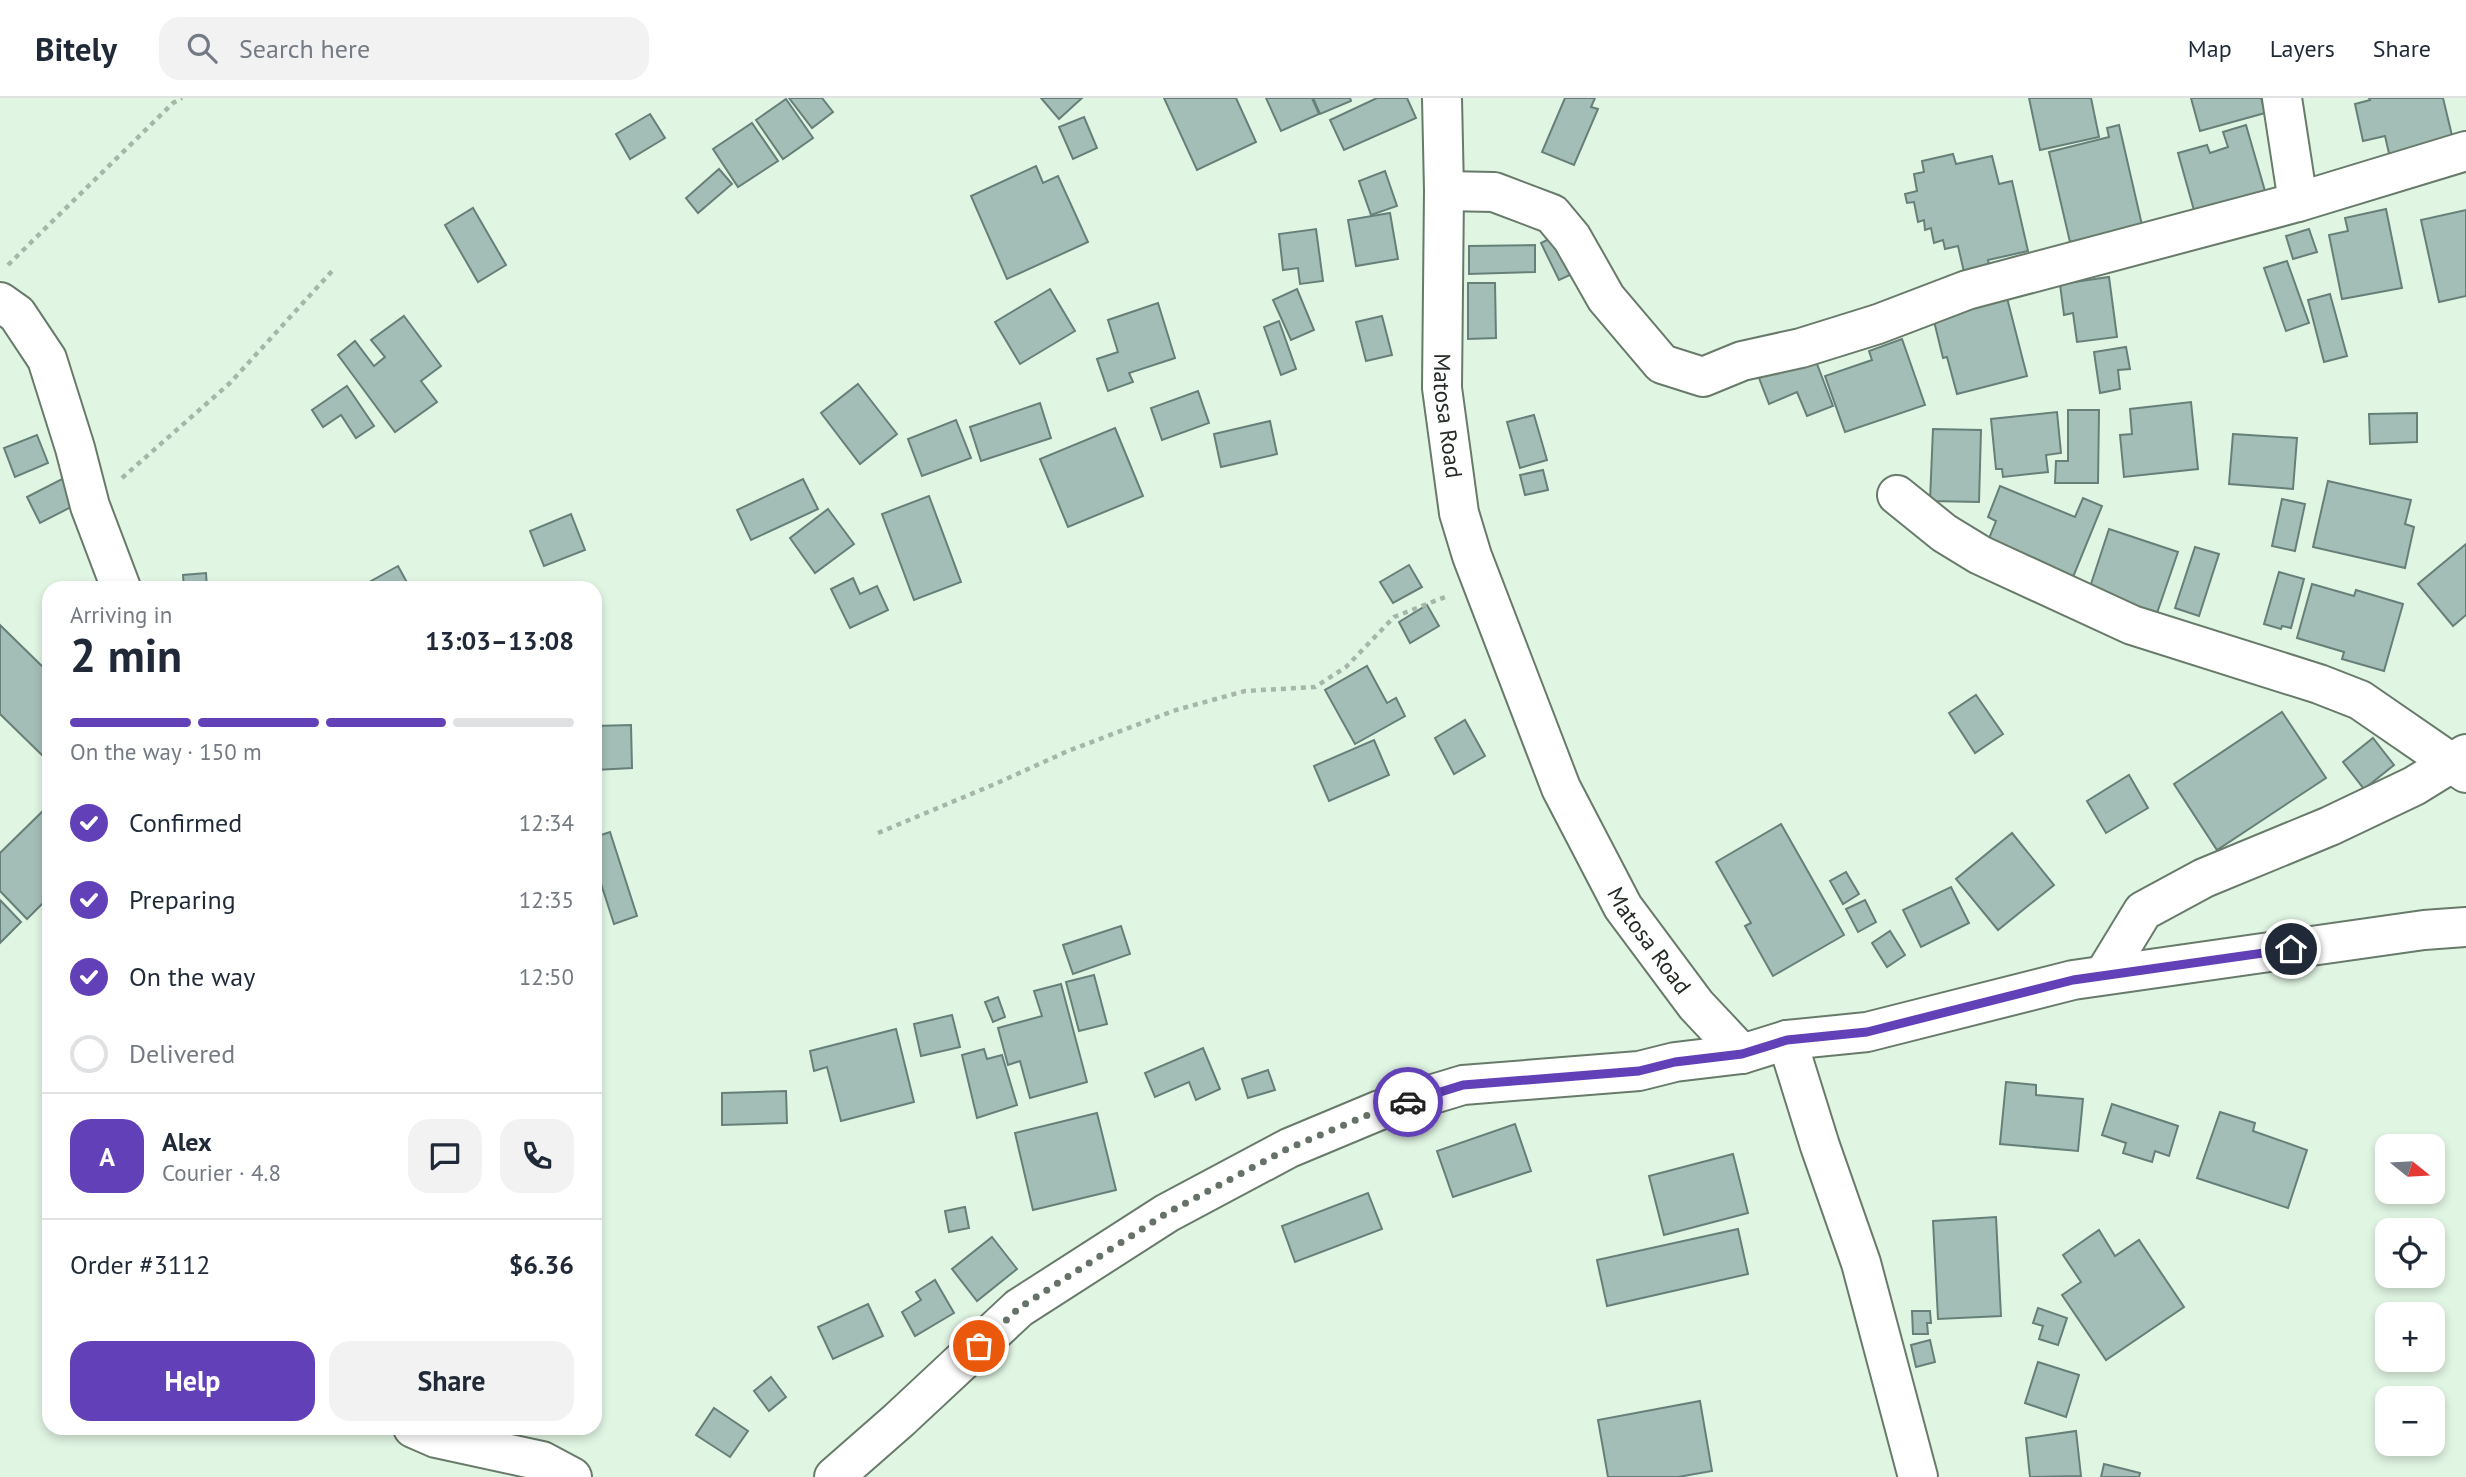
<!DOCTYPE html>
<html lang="en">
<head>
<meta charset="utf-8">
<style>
  :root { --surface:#fff; --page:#f2f2f3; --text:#1f2937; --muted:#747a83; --line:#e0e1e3; --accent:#6240b8 }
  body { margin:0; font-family:"PT Sans",sans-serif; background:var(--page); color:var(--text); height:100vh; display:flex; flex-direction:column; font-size:26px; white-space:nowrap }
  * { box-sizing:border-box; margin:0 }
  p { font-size:23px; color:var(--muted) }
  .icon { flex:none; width:38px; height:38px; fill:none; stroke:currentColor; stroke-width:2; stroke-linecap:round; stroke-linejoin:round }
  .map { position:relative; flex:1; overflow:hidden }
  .details { position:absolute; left:42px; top:483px; width:560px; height:854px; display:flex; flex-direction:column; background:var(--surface); border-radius:21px; box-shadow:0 4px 10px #0003 }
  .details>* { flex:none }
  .needle { width:46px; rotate:108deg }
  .controls { position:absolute; left:2375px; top:1036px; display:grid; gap:14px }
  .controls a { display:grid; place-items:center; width:70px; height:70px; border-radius:14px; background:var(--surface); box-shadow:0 4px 10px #0003; font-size:35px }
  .pin { position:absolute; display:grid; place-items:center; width:60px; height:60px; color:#fff; margin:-30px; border:4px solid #fff; border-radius:50%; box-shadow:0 2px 7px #0007 }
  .courier { position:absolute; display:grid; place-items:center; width:70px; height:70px; margin:-35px; border:5px solid #6240b8; border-radius:50%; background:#fff; color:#222; box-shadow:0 2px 9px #0007 }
  .head em { font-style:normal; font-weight:700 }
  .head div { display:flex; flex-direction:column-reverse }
  .head { display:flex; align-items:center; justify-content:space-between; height:119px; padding:0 28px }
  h1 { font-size:46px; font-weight:700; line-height:52px }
  .bar { display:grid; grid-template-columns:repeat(4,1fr); gap:10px 7px; align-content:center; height:84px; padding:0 28px }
  .bar i { height:9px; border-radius:5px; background:var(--line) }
  .bar .active { background:var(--accent) }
  .bar p { grid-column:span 4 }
  .line { display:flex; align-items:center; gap:18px; padding:0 28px; border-top:2px solid var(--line) }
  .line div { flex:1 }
  .round { display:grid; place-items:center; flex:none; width:74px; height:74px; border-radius:21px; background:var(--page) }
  ol { padding:0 28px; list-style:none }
  li { display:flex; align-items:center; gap:21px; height:77px }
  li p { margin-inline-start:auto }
  li .icon { padding:7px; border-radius:50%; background:var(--accent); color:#fff; stroke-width:4 }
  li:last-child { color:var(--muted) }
  li i { width:38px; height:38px; border:4px solid var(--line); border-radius:50% }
  .button { display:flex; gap:14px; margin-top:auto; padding:14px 28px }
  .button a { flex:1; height:80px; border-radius:21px; background:var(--accent); color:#fff; font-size:28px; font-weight:700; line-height:80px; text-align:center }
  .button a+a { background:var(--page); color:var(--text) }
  header { display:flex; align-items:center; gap:42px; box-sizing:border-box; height:98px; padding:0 35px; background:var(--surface); border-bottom:2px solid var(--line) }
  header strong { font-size:33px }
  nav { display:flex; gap:38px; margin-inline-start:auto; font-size:24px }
  .search { width:490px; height:63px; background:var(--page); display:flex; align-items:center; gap:18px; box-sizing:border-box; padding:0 24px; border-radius:21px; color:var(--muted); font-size:26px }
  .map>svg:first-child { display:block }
  .building { fill:#a3beb7; stroke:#668079; stroke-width:2 }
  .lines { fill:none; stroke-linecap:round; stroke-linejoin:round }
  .minor-casing { stroke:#687a6a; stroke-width:42 }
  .path { stroke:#a6b6a8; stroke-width:4.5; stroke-dasharray:5 5; stroke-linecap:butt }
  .minor { stroke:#fff; stroke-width:38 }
  .done { stroke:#667268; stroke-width:7; stroke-dasharray:0 12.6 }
  .route { stroke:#6240b8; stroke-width:9 }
  .labels { text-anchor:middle; stroke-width:6; stroke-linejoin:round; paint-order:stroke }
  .street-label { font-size:23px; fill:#242b25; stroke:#e1f5e3 }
</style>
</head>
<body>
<header>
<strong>Bitely</strong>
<div class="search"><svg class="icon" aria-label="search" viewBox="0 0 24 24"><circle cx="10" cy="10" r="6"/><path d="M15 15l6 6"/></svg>Search here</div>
<nav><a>Map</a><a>Layers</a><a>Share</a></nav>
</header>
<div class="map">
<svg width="2466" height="1379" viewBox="0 0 2466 1379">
  <rect width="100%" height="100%" fill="#e1f5e3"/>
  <g class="building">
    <path d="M 789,0 L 822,0 L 833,14 L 812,30 Z"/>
    <path d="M 1041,0 L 1082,0 L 1059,21 Z"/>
    <path d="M 1164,0 L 1236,0 L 1256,44 L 1197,72 Z"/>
    <path d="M 1266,0 L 1312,0 L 1319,16 L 1281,33 Z"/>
    <path d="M 1313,0 L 1350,0 L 1351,3 L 1320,16 Z"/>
    <path d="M 1377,0 L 1407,0 L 1416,20 L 1344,52 L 1330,22 Z"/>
    <path d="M 1565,0 L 1595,0 L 1591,9 L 1598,11 L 1574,67 L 1542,54 Z"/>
    <path d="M 2029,0 L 2091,0 L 2099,39 L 2040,52 Z"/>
    <path d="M 2191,0 L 2261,0 L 2265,15 L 2200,33 Z"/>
    <path d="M 2369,0 L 2443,0 L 2455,50 L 2391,64 L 2385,38 L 2363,43 L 2355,6 L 2370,2 Z"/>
    <path d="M 786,1 L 813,40 L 783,61 L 756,22 Z"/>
    <path d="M 650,16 L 665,40 L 630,61 L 616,36 Z"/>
    <path d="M 1084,19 L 1097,50 L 1073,61 L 1059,29 Z"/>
    <path d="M 752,25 L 778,63 L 738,89 L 713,51 Z"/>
    <path d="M 2119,27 L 2142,127 L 2070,144 L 2049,54 L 2109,39 L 2107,30 Z"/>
    <path d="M 2246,27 L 2269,107 L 2195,116 L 2178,55 L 2207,47 L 2210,55 L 2228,49 L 2223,34 Z"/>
    <path d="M 1953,56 L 1956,66 L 1992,58 L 1999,86 L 2012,83 L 2028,153 L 1988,162 L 1989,167 L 1964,174 L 1958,148 L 1945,151 L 1943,142 L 1934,145 L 1931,130 L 1925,132 L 1924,122 L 1918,124 L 1914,104 L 1907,105 L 1905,96 L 1917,93 L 1914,76 L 1924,74 L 1922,63 Z"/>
    <path d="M 1036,68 L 1043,85 L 1058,78 L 1088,144 L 1007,181 L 971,98 Z"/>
    <path d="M 719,71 L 732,86 L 698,115 L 686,100 Z"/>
    <path d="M 1385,73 L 1397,108 L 1371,117 L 1359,83 Z"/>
    <path d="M 473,110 L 506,167 L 478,184 L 445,127 Z"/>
    <path d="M 2386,111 L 2402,190 L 2342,201 L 2329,137 L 2348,133 L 2345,120 Z"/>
    <path d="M 2466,112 L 2466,198 L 2439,204 L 2421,122 Z"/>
    <path d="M 1390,115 L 1398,161 L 1356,168 L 1348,122 Z"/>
    <path d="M 1316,131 L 1323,183 L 1300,186 L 1298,170 L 1283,172 L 1279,136 Z"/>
    <path d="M 2309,131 L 2317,154 L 2293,161 L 2286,138 Z"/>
    <path d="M 1563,134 L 1581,172 L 1559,182 L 1541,145 Z"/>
    <path d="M 1535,147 L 1535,174 L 1469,176 L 1469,148 Z"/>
    <path d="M 2287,163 L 2309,225 L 2286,233 L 2264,170 Z"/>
    <path d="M 2109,179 L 2117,239 L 2077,244 L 2073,215 L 2064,217 L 2060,186 Z"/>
    <path d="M 1468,185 L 1495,185 L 1496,240 L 1468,241 Z"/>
    <path d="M 1050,191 L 1075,233 L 1020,266 L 995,224 Z"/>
    <path d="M 1297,191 L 1314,232 L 1291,242 L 1273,202 Z"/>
    <path d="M 2006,196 L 2027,278 L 1957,296 L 1947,259 L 1943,260 L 1932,215 Z"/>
    <path d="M 2330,196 L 2347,258 L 2324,264 L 2308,202 Z"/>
    <path d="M 1158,205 L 1175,260 L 1129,275 L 1133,284 L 1108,293 L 1097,261 L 1118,254 L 1108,222 Z"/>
    <path d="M 404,218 L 441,268 L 421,283 L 437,304 L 395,334 L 338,257 L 355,243 L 374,268 L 385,259 L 371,242 Z"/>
    <path d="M 1382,218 L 1392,257 L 1366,263 L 1356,224 Z"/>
    <path d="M 1279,223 L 1296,271 L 1281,277 L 1264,229 Z"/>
    <path d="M 1902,241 L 1925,307 L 1845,334 L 1825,278 L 1872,262 L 1869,253 Z"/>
    <path d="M 2126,249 L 2130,271 L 2118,272 L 2120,291 L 2100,295 L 2094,254 Z"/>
    <path d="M 1814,258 L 1833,308 L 1807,318 L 1797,294 L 1769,306 L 1759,280 Z"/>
    <path d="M 858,286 L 897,336 L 860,366 L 821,315 Z"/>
    <path d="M 347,288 L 374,328 L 356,340 L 341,317 L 323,329 L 312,312 Z"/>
    <path d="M 1198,293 L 1209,325 L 1162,342 L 1151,310 Z"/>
    <path d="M 2191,304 L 2198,371 L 2124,379 L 2120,337 L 2132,336 L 2130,311 Z"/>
    <path d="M 1040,305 L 1051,340 L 981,363 L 970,329 Z"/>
    <path d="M 2068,312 L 2099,312 L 2098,385 L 2055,385 L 2056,363 L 2068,363 Z"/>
    <path d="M 2057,314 L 2061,355 L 2046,357 L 2048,374 L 2003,379 L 2002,371 L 1996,371 L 1991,321 Z"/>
    <path d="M 2417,315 L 2417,344 L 2370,346 L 2369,316 Z"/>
    <path d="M 1534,317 L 1547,362 L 1520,370 L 1507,324 Z"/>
    <path d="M 956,322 L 971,360 L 922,378 L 908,341 Z"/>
    <path d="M 1270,323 L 1277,356 L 1221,369 L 1214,336 Z"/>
    <path d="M 1115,330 L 1143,398 L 1068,429 L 1040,361 Z"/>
    <path d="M 1933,331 L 1981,332 L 1979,404 L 1930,403 Z"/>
    <path d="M 2233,336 L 2297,340 L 2293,391 L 2229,386 Z"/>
    <path d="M 37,337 L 48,365 L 15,379 L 4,350 Z"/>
    <path d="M 1543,372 L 1548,392 L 1525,397 L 1520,377 Z"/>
    <path d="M 62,381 L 75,407 L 40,425 L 27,399 Z"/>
    <path d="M 803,381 L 818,411 L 751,442 L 737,412 Z"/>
    <path d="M 2328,383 L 2411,402 L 2405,426 L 2414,429 L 2405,470 L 2313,449 Z"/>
    <path d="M 2000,388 L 2075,419 L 2083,400 L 2102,408 L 2071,484 L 1986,448 L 1996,423 L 1988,419 Z"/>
    <path d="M 929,398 L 961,484 L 914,502 L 882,416 Z"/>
    <path d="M 2282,401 L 2305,406 L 2295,453 L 2272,448 Z"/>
    <path d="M 828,411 L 854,446 L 815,475 L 790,440 Z"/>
    <path d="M 571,416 L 585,452 L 544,468 L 530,433 Z"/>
    <path d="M 2109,431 L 2178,454 L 2157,515 L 2089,492 Z"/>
    <path d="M 2466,446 L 2466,517 L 2453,528 L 2418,486 Z"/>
    <path d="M 2195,449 L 2219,456 L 2199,518 L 2175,510 Z"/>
    <path d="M 1409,467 L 1422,489 L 1393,505 L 1380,484 Z"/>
    <path d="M 398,468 L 410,490 L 365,490 L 364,487 Z"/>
    <path d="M 2279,474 L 2304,481 L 2291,530 L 2282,528 L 2281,531 L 2264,526 Z"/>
    <path d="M 206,475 L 207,490 L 184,490 L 183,477 Z"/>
    <path d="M 853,480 L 860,496 L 877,488 L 888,512 L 850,530 L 831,491 Z"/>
    <path d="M 2312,486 L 2354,498 L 2356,492 L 2403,506 L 2384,573 L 2342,561 L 2344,554 L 2297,540 Z"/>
    <path d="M 1427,507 L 1439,528 L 1410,545 L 1399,524 Z"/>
    <path d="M 0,527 L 49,575 L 49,664 L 0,616 Z"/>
    <path d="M 1367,568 L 1387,605 L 1396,600 L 1405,618 L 1355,646 L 1325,592 Z"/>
    <path d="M 1976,597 L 2003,636 L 1975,655 L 1949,615 Z"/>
    <path d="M 2282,614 L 2326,680 L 2217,752 L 2174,686 Z"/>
    <path d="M 1465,622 L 1485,658 L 1454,676 L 1435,640 Z"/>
    <path d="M 631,627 L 632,670 L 595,672 L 595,628 Z"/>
    <path d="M 2373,640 L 2394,667 L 2364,691 L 2343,664 Z"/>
    <path d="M 1374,642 L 1389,677 L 1329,703 L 1314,668 Z"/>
    <path d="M 2129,677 L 2148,710 L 2106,735 L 2087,703 Z"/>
    <path d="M 49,707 L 49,799 L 27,821 L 0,793 L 0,755 Z"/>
    <path d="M 1781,726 L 1844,837 L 1773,878 L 1745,828 L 1751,825 L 1716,764 Z"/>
    <path d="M 610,734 L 637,818 L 614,826 L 595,767 L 595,739 Z"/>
    <path d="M 2012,735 L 2054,787 L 1998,832 L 1956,781 Z"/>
    <path d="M 1846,774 L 1859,796 L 1843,806 L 1830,783 Z"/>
    <path d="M 1951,789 L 1969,825 L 1921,849 L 1903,812 Z"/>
    <path d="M 0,802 L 21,824 L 0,845 Z"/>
    <path d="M 1865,802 L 1876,824 L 1858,834 L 1846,811 Z"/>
    <path d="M 1121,828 L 1130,856 L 1073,876 L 1063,847 Z"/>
    <path d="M 1890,833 L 1905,857 L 1887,869 L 1872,845 Z"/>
    <path d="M 1094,877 L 1107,926 L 1079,933 L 1066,884 Z"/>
    <path d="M 1061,886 L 1087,984 L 1030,1000 L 1020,963 L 1008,967 L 998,930 L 1042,918 L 1034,893 Z"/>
    <path d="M 998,899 L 1005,919 L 993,924 L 985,904 Z"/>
    <path d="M 952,917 L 960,949 L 921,958 L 914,926 Z"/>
    <path d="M 896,931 L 914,1004 L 841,1023 L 827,969 L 814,973 L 810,953 Z"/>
    <path d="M 1203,950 L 1220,991 L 1196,1002 L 1189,984 L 1155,999 L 1145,975 Z"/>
    <path d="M 984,951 L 987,961 L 1002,957 L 1017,1007 L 977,1020 L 962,957 Z"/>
    <path d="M 1268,972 L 1275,992 L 1248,1000 L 1242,981 Z"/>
    <path d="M 2006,984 L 2036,987 L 2036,997 L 2083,1001 L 2078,1053 L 2000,1046 Z"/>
    <path d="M 786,993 L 787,1025 L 722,1027 L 722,995 Z"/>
    <path d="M 2112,1006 L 2178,1028 L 2169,1058 L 2155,1053 L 2152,1064 L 2123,1055 L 2126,1045 L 2102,1037 Z"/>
    <path d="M 2220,1014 L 2255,1025 L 2253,1033 L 2307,1052 L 2288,1110 L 2197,1080 Z"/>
    <path d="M 1097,1015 L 1116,1092 L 1033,1112 L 1015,1035 Z"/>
    <path d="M 1515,1026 L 1531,1073 L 1453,1099 L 1437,1053 Z"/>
    <path d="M 1733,1056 L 1748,1115 L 1664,1137 L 1649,1078 Z"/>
    <path d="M 1368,1095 L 1382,1131 L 1295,1164 L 1282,1128 Z"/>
    <path d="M 965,1109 L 969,1130 L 949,1134 L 945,1113 Z"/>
    <path d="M 1996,1119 L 2001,1218 L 1938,1221 L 1933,1123 Z"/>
    <path d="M 1738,1131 L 1748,1176 L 1607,1208 L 1597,1162 Z"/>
    <path d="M 2099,1132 L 2115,1158 L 2139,1142 L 2184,1209 L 2106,1262 L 2062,1197 L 2081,1184 L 2063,1157 Z"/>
    <path d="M 992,1139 L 1017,1171 L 977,1203 L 952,1171 Z"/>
    <path d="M 935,1182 L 954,1215 L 915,1238 L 902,1214 L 921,1202 L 916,1194 Z"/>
    <path d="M 868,1206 L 883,1238 L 833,1261 L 818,1229 Z"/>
    <path d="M 2038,1210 L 2067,1220 L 2058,1247 L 2039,1241 L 2043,1228 L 2033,1225 Z"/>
    <path d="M 1912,1213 L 1930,1213 L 1931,1225 L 1927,1225 L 1928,1236 L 1913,1236 Z"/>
    <path d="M 1930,1242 L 1935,1264 L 1916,1269 L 1911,1247 Z"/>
    <path d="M 2038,1264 L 2079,1277 L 2066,1319 L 2025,1305 Z"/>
    <path d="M 771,1279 L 786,1299 L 769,1313 L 754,1293 Z"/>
    <path d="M 1700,1303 L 1712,1373 L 1678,1379 L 1608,1379 L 1598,1322 Z"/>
    <path d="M 714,1310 L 748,1333 L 730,1359 L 696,1337 Z"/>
    <path d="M 2076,1333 L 2081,1378 L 2030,1379 L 2026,1340 Z"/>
    <path d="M 2104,1366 L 2140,1375 L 2139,1379 L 2101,1379 Z"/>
  </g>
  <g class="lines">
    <g class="minor-casing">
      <g id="minor">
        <path id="s1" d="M 1442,0 L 1444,93 L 1442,290 L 1459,415 L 1472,458 L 1561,690 L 1623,809 L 1696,907 L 1742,956 L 1787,942 L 1867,934 L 2073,882 L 2424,832 L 2466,829"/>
        <path d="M 2282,0 L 2298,104"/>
        <path d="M 1444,93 L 1494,94 L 1552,116 L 1572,140 L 1606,200 L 1662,266 L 1703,279 L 1742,263 L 1801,250 L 1878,226 L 1967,192 L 2298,104 L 2466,53"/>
        <path d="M 0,204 L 17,216 L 47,261 L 75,350 L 90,408 L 121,490"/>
        <path d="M 1897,397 L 1944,435 L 1980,457 L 2132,527 L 2319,586 L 2360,602 L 2466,675"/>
        <path d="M 2104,877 L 2143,813 L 2204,780 L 2330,728 L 2414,688 L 2466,656"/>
        <path d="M 1787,942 L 1820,1048 L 1861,1165 L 1918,1379"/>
        <path d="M 413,1330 L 436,1340 L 542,1363 L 572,1379"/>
        <path d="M 834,1379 L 899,1322 L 1019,1210 L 1167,1115 L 1289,1050 L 1380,1012 L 1463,987 L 1639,973 L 1675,964 L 1742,956"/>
      </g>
    </g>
    <g class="path">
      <path d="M 8,167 L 173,5 L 182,0"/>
      <path d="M 122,380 L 230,285 L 333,172"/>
      <path d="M 878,735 L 995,686 L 1068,653 L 1176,612 L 1245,593 L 1315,589 L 1346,569 L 1394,519 L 1445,499"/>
    </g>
    <use href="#minor" class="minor"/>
  </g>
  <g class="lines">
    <path class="done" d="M 979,1248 L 1019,1210 L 1167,1115 L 1289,1050 L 1380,1012 L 1408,1004"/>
    <path class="route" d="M 1408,1004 L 1463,987 L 1639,973 L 1675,964 L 1742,956 L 1787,942 L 1867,934 L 2073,882 L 2291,851"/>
  </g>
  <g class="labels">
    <g class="street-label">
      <text dy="8" stroke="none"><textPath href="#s1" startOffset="318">Matosa Road</textPath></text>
      <text dy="8" stroke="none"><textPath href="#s1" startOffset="886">Matosa Road</textPath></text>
    </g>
  </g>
</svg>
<div class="controls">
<a><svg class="needle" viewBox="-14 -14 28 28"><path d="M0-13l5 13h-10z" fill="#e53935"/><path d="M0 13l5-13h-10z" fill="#747a83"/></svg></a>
<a><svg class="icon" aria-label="locate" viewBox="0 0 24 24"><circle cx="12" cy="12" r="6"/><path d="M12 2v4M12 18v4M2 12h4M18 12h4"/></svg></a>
<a>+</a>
<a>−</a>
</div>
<div class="pin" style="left:979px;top:1248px;background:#ea580c"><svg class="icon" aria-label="bag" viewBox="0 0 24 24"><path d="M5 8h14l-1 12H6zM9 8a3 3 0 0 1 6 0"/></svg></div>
<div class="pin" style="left:2291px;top:851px;background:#1f2937"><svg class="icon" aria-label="home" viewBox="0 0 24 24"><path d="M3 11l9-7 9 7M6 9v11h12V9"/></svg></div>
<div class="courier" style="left:1408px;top:1004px"><svg class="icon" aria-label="car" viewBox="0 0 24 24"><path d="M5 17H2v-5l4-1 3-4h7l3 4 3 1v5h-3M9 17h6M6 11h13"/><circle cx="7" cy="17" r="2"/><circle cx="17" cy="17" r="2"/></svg></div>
<section class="details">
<div class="head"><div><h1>2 min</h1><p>Arriving in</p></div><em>13:03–13:08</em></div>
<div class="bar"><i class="active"></i><i class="active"></i><i class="active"></i><i></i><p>On the way · 150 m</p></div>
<ol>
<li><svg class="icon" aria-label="check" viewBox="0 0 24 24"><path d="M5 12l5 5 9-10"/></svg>Confirmed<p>12:34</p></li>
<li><svg class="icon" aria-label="check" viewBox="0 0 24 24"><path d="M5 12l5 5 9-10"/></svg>Preparing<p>12:35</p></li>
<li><svg class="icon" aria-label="check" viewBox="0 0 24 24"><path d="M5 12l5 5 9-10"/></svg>On the way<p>12:50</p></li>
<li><i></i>Delivered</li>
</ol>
<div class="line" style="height:126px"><b class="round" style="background:var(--accent);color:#fff">A</b><div><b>Alex</b><p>Courier · 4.8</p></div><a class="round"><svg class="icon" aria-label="chat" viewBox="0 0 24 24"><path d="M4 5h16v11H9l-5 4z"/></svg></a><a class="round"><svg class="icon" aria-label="phone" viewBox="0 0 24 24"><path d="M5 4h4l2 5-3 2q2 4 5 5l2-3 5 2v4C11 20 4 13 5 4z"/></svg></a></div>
<div class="line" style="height:91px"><div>Order #3112</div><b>$6.36</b></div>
<div class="button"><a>Help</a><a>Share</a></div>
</section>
</div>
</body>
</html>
